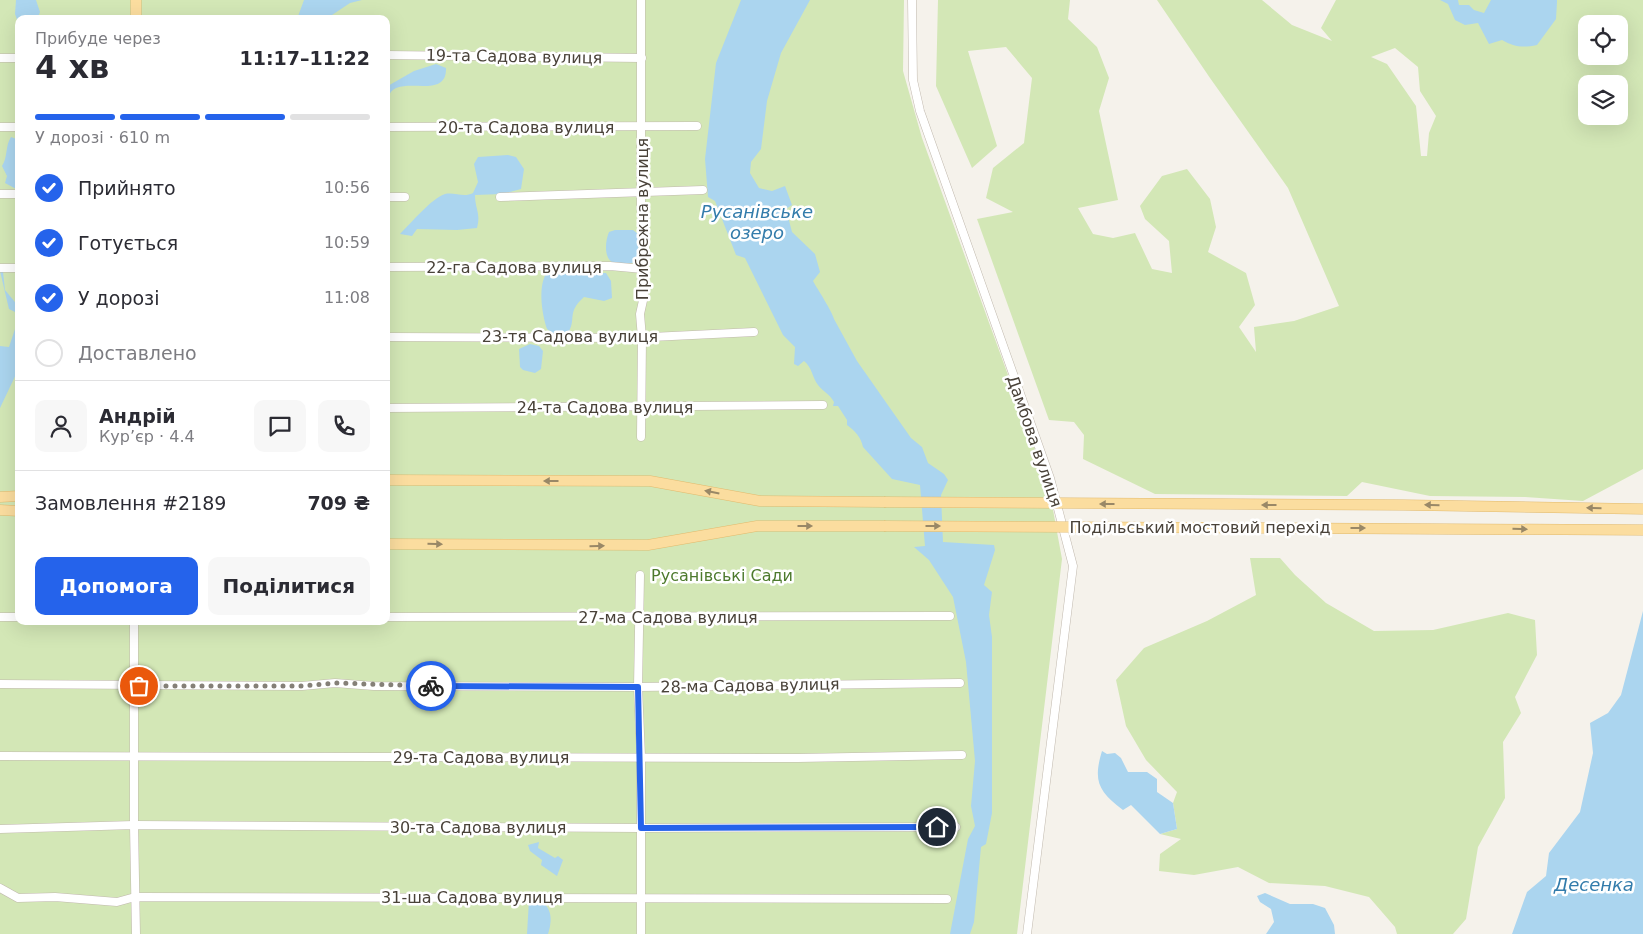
<!DOCTYPE html>
<html lang="uk">
<head>
<meta charset="utf-8">
<style>
  :root { --surface:#fff; --page:#f7f7f7; --text:#2b2b33; --muted:#7c7c81; --line:#e1e1e2; --accent:#2563eb }
  body { margin:0; font-family:"DejaVu Sans",sans-serif; background:var(--page); color:var(--text); height:100vh; display:flex; flex-direction:column; font-size:19px; white-space:nowrap }
  * { box-sizing:border-box; margin:0 }
  p { font-size:16px; color:var(--muted) }
  .icon { flex:none; width:28px; height:28px; fill:none; stroke:currentColor; stroke-width:2; stroke-linecap:round; stroke-linejoin:round }
  .map { position:relative; flex:1; overflow:hidden }
  .details { position:absolute; left:15px; top:15px; width:375px; height:610px; display:flex; flex-direction:column; background:var(--surface); border-radius:10px; box-shadow:0 5px 20px #0002 }
  .details>* { flex:none }
  .buttons { position:absolute; left:1578px; top:15px; display:grid; gap:10px }
  .buttons a { display:grid; place-items:center; width:50px; height:50px; border-radius:10px; background:var(--surface); box-shadow:0 5px 20px #0002; font-size:25px }
  .pin { position:absolute; display:grid; place-items:center; width:42px; height:42px; color:#fff; margin:-21px; border:2px solid #fff; border-radius:50%; box-shadow:0 1px 5px #0007 }
  .courier { position:absolute; display:grid; place-items:center; width:50px; height:50px; margin:-25px; border:4px solid #2563eb; border-radius:50%; background:#fff; color:#222; box-shadow:0 1px 6px #0007 }
  .headline em { font-style:normal; font-weight:800 }
  .headline div { display:flex; flex-direction:column-reverse }
  .headline { display:flex; align-items:center; justify-content:space-between; height:85px; padding:0 20px }
  h1 { font-size:32px; font-weight:800; line-height:38px }
  .bar { display:grid; grid-template-columns:repeat(4,1fr); gap:8px 5px; align-content:center; height:60px; padding:0 20px }
  .bar i { height:6px; border-radius:4px; background:var(--line) }
  .bar .on { background:var(--accent) }
  .bar p { grid-column:span 4 }
  .line { display:flex; align-items:center; gap:12px; padding:0 20px; border-top:1px solid var(--line) }
  .line div { flex:1 }
  .round { display:grid; place-items:center; flex:none; width:52px; height:52px; border-radius:10px; background:var(--page) }
  ol { padding:0 20px; list-style:none }
  li { display:flex; align-items:center; gap:15px; height:55px }
  li p { margin-inline-start:auto }
  li .icon { padding:5px; border-radius:50%; background:var(--accent); color:#fff; stroke-width:4 }
  li:last-child { color:var(--muted) }
  li i { width:28px; height:28px; border:2px solid var(--line); border-radius:50% }
  .primary-button { display:flex; gap:10px; margin-top:auto; padding:10px 20px }
  .primary-button a { flex:1; height:58px; border-radius:10px; background:var(--accent); color:#fff; font-size:20px; font-weight:800; line-height:58px; text-align:center }
  .primary-button a+a { background:var(--page); color:var(--text) }
  .map>svg:first-child { display:block }
  .green { fill:#d3e7b6; fill-rule:evenodd }
  .water { fill:#abd5ef }
  .lines { fill:none; stroke-linecap:round; stroke-linejoin:round }
  .minor-casing { stroke:#c1b9ae; stroke-width:9 }
  .major-casing { stroke:#e1ba6e; stroke-width:11 }
  .minor { stroke:#fff; stroke-width:8 }
  .major { stroke:#fbdd9f; stroke-width:10 }
  .major-bridge-casing { stroke:#e1ba6e; stroke-width:11; stroke-linecap:butt }
  .major-bridge { stroke:#fbdd9f; stroke-width:10 }
  .oneway { fill:#998867 }
  .done { stroke:#858077; stroke-width:5; stroke-dasharray:0 9 }
  .route { stroke:#2563eb; stroke-width:6 }
  .labels { text-anchor:middle; stroke-width:5; stroke-linejoin:round; paint-order:stroke }
  .street-label { font-size:16px; fill:#494239; stroke:#fff }
  .park-label { font-size:16px; fill:#4d7a2d; stroke:#fff }
  .water-label { font-size:18px; font-style:italic; fill:#337cab; stroke:#fff }
</style>
</head>
<body>
<div class="map">
<svg width="1643" height="934" viewBox="0 0 1643 934">
  <rect width="100%" height="100%" fill="#f5f2eb"/>
  <g class="green">
    <path d="M 0,0 L 904,0 L 903,71 L 922,138 L 1049,488 L 1062,559 L 1017,934 L 0,934 ZM 19,19 L 386,19 L 386,621 L 19,621 Z"/>
    <path d="M 938,0 L 1070,0 L 1068,19 L 1097,47 L 1109,78 L 1099,111 L 1118,200 L 1078,208 L 1093,234 L 1113,238 L 1135,233 L 1152,269 L 1172,273 L 1169,241 L 1145,219 L 1140,206 L 1162,176 L 1187,169 L 1210,199 L 1216,227 L 1208,252 L 1246,273 L 1255,305 L 1239,327 L 1256,352 L 1254,327 L 1294,321 L 1339,306 L 1288,188 L 1210,78 L 1157,0 L 1262,0 L 1292,25 L 1332,41 L 1321,28 L 1336,0 L 1643,0 L 1643,469 L 1583,501 L 1525,497 L 1430,496 L 1362,482 L 1347,496 L 1155,494 L 1083,459 L 1084,435 L 1074,422 L 1049,420 L 977,219 L 1013,212 L 986,198 L 993,168 L 1024,143 L 1032,78 L 1006,47 L 968,51 L 997,146 L 972,168 L 936,86 ZM 1586,24 L 1619,24 L 1619,56 L 1586,56 ZM 1395,48 L 1418,67 L 1420,91 L 1436,116 L 1429,133 L 1427,156 L 1421,156 L 1416,106 L 1387,64 L 1371,57 ZM 1586,84 L 1619,84 L 1619,116 L 1586,116 Z"/>
    <path d="M 1250,558 L 1280,558 L 1295,575 L 1326,603 L 1374,631 L 1433,630 L 1508,613 L 1535,620 L 1537,655 L 1515,697 L 1521,713 L 1503,742 L 1505,798 L 1478,847 L 1466,919 L 1453,934 L 1397,934 L 1395,927 L 1369,897 L 1325,886 L 1269,883 L 1238,867 L 1194,875 L 1159,871 L 1160,854 L 1181,839 L 1160,834 L 1177,829 L 1173,803 L 1177,792 L 1146,760 L 1126,726 L 1116,680 L 1144,648 L 1207,621 L 1256,595 Z"/>
  </g>
  <g class="water">
    <path d="M 16,0 L 36,0 L 40,12 L 37,19 L 19,19 L 19,25 L 15,14 Z"/>
    <path d="M 304,0 L 362,0 L 350,3 L 326,19 L 297,19 Z"/>
    <path d="M 741,0 L 810,0 L 781,53 L 767,101 L 761,149 L 751,162 L 750,173 L 759,188 L 772,191 L 785,186 L 792,205 L 786,209 L 792,232 L 815,254 L 820,272 L 813,281 C 818,290 832,311 834,319 L 857,361 L 911,438 L 922,447 L 928,463 L 944,474 L 948,480 L 941,495 L 943,542 L 994,545 L 995,550 L 984,585 L 992,592 L 989,615 L 992,637 L 992,813 L 986,844 L 981,847 L 974,922 L 970,934 L 950,934 L 968,839 L 975,826 L 971,806 L 975,761 L 966,662 L 953,597 L 929,560 L 914,547 L 925,546 L 920,485 L 892,479 L 863,447 C 861,437 855,431 847,425 L 847,420 L 838,406 L 833,406 L 834,402 C 829,393 823,392 818,385 C 812,377 812,367 804,361 L 798,366 L 794,364 L 795,347 L 783,335 L 745,258 L 736,255 L 715,201 L 708,197 L 705,159 L 716,63 Z"/>
    <path d="M 1440,0 L 1458,0 L 1459,5 L 1469,5 L 1474,10 L 1484,13 L 1491,0 L 1557,0 L 1557,2 L 1556,19 L 1537,45 C 1523,48 1514,47 1502,40 L 1489,44 L 1478,23 L 1465,25 L 1455,20 L 1448,4 Z"/>
    <path d="M 436,64 L 446,68 C 447,103 395,71 388,98 C 387,103 389,109 389,114 L 386,117 L 386,87 L 414,71 Z"/>
    <path d="M 11,137 L 19,140 L 18,190 L 5,183 L 7,176 L 2,166 C 8,157 5,146 11,137 Z"/>
    <path d="M 508,155 L 516,157 L 524,169 L 521,189 L 502,194 L 475,195 C 475,209 481,213 477,228 L 457,230 L 417,229 L 412,236 L 400,234 C 411,223 432,198 445,194 C 455,192 464,198 473,193 L 478,182 L 474,164 L 478,157 Z"/>
    <path d="M 615,230 L 633,230 L 638,234 L 639,259 L 637,262 C 629,263 623,265 616,264 C 603,261 605,241 609,232 Z"/>
    <path d="M 0,271 L 3,272 L 5,290 L 19,307 L 19,314 L 9,309 Z"/>
    <path d="M 548,271 L 563,274 L 606,273 L 611,281 L 612,298 L 604,301 L 584,297 C 566,313 577,319 568,333 L 554,334 L 547,329 C 542,314 537,284 548,271 Z"/>
    <path d="M 19,317 L 19,368 L 0,408 L 0,346 L 9,347 Z"/>
    <path d="M 530,344 L 539,346 L 543,351 L 541,369 L 535,373 L 523,370 L 520,367 L 519,349 Z"/>
    <path d="M 1643,611 L 1643,934 L 1512,934 L 1527,892 L 1546,876 L 1549,853 L 1580,812 L 1593,753 L 1590,723 L 1608,713 L 1621,695 Z"/>
    <path d="M 1102,751 L 1107,754 L 1115,753 L 1121,758 L 1128,772 L 1147,772 L 1157,779 L 1157,792 L 1173,803 L 1177,829 L 1160,834 L 1131,805 L 1123,810 C 1098,791 1093,781 1102,751 Z"/>
    <path d="M 539,842 L 538,848 L 555,858 L 558,856 L 563,860 L 557,876 L 541,865 L 542,860 L 530,851 L 528,845 Z"/>
    <path d="M 1265,893 L 1290,904 L 1313,904 L 1325,908 L 1334,925 L 1335,934 L 1266,934 L 1274,922 L 1271,909 L 1260,902 L 1257,896 Z"/>
    <path d="M 535,898 C 552,905 553,918 548,934 L 527,934 L 529,900 Z"/>
  </g>
  <g class="lines">
    <g class="minor-casing">
      <g id="minor">
        <path d="M 912,0 L 913,80 L 920,111 L 1050,478 L 1073,566 L 1027,934"/>
        <path d="M 386,55 L 642,58"/>
        <path d="M 0,58 L 19,58"/>
        <path d="M 0,127 L 19,127"/>
        <path d="M 386,127 L 697,126"/>
        <path d="M 0,194 L 19,194"/>
        <path d="M 386,197 L 405,197"/>
        <path d="M 500,197 L 703,190"/>
        <path d="M 386,267 L 610,266 L 643,269"/>
        <path d="M 0,268 L 19,268"/>
        <path d="M 386,337 L 631,338 L 754,332"/>
        <path d="M 386,408 L 823,405"/>
        <path d="M 641,437 L 642,338 L 640,314 L 644,296 L 643,254 L 645,248 L 641,208 L 641,0"/>
        <path d="M 640,575 L 638,687 L 641,757 L 641,934"/>
        <path d="M 0,617 L 19,617"/>
        <path d="M 386,617 L 950,616"/>
        <path d="M 134,621 L 134,825 L 136,934"/>
        <path d="M 0,684 L 302,686 L 335,683 L 374,686 L 638,687 L 960,683"/>
        <path d="M 0,756 L 798,758 L 962,755"/>
        <path d="M 0,829 L 134,825 L 641,828 L 956,827"/>
        <path d="M 0,888 L 18,898 L 55,897 L 117,902 L 135,897 L 947,899"/>
      </g>
    </g>
    <g class="major-casing">
      <g id="major">
        <path d="M 136,0 L 136,19"/>
        <path d="M 386,480 L 650,481 L 760,501 L 884,502"/>
        <path d="M 0,497 L 19,496"/>
        <path d="M 0,510 L 19,511"/>
        <path d="M 386,544 L 648,545 L 757,526 L 884,526"/>
      </g>
    </g>
    <use href="#minor" class="minor"/>
    <use href="#major" class="major"/>
    <g class="major-bridge-casing">
      <g id="major-bridge">
        <path d="M 884,502 L 1404,505 L 1643,509"/>
        <path d="M 884,526 L 1643,530"/>
      </g>
    </g>
    <use href="#major-bridge" class="major-bridge"/>
  </g>
  <defs><path id="oneway-solid" d="M-6-.8H1V-3.2L6.5 0L1 3.2V.8H-6Z" transform="scale(1.25)"/></defs>
  <g class="oneway">
    <use href="#oneway-solid" transform="translate(551 481) rotate(180)"/>
    <use href="#oneway-solid" transform="translate(712 492) rotate(-169)"/>
    <use href="#oneway-solid" transform="translate(1107 504) rotate(-180)"/>
    <use href="#oneway-solid" transform="translate(1269 505) rotate(-180)"/>
    <use href="#oneway-solid" transform="translate(1432 505) rotate(-179)"/>
    <use href="#oneway-solid" transform="translate(1594 508) rotate(-179)"/>
    <use href="#oneway-solid" transform="translate(805 526)"/>
    <use href="#oneway-solid" transform="translate(933 526)"/>
    <use href="#oneway-solid" transform="translate(1358 528)"/>
    <use href="#oneway-solid" transform="translate(1520 529) rotate(1)"/>
    <use href="#oneway-solid" transform="translate(435 544) rotate(1)"/>
    <use href="#oneway-solid" transform="translate(597 546) rotate(-1)"/>
  </g>
  <g class="lines">
    <path class="done" d="M 139,686 L 302,686 L 335,683 L 431,686"/>
    <path class="route" d="M 431,686 L 638,687 L 641,828 L 937,827"/>
  </g>
  <g class="labels">
    <g class="street-label">
      <text transform="translate(514 56) rotate(1)" y="6">19-та Садова вулиця</text>
      <text x="526" y="133">20-та Садова вулиця</text>
      <text transform="translate(642 219) rotate(-90)" y="6">Прибрежна вулиця</text>
      <text x="514" y="273">22-га Садова вулиця</text>
      <text x="570" y="342">23-тя Садова вулиця</text>
      <text x="605" y="413">24-та Садова вулиця</text>
      <text transform="translate(1035 441) rotate(71)" y="6">Дамбова вулиця</text>
      <text x="1200" y="533">Подільський мостовий перехід</text>
      <text x="668" y="623">27-ма Садова вулиця</text>
      <text transform="translate(750 685) rotate(-1)" y="6">28-ма Садова вулиця</text>
      <text x="481" y="763">29-та Садова вулиця</text>
      <text x="478" y="833">30-та Садова вулиця</text>
      <text x="472" y="903">31-ша Садова вулиця</text>
    </g>
    <g class="park-label">
      <text x="722" y="581">Русанівські Сади</text>
    </g>
    <g class="water-label">
      <text x="757" y="218">Русанівське<tspan x="757" dy="21">озеро</tspan></text>
      <text x="1594" y="891">Десенка</text>
    </g>
  </g>
</svg>
<div class="buttons">
<a><svg class="icon" aria-label="locate" viewBox="0 0 24 24"><circle cx="12" cy="12" r="6"/><path d="M12 2v4M12 18v4M2 12h4M18 12h4"/></svg></a>
<a><svg class="icon" aria-label="layers" viewBox="0 0 24 24"><path d="M12 4l9 5-9 5-9-5zM3 14l9 5 9-5"/></svg></a>
</div>
<div class="pin" style="left:139px;top:686px;background:#ea580c"><svg class="icon" aria-label="bag" viewBox="0 0 24 24"><path d="M5 8h14l-1 12H6zM9 8a3 3 0 0 1 6 0"/></svg></div>
<div class="pin" style="left:937px;top:827px;background:#1f2937"><svg class="icon" aria-label="home" viewBox="0 0 24 24"><path d="M3 11l9-7 9 7M6 9v11h12V9"/></svg></div>
<div class="courier" style="left:431px;top:686px"><svg class="icon" aria-label="bike" viewBox="0 0 24 24"><circle cx="6" cy="16" r="4"/><circle cx="18" cy="16" r="4"/><path d="M6 16l4-8h5l3 8M10 8l3 8H6M13 5h3"/></svg></div>
<section class="details">
<div class="headline"><div><h1>4 хв</h1><p>Прибуде через</p></div><em>11:17–11:22</em></div>
<div class="bar"><i class="on"></i><i class="on"></i><i class="on"></i><i></i><p>У дорозі · 610 m</p></div>
<ol>
<li><svg class="icon" aria-label="check" viewBox="0 0 24 24"><path d="M5 12l5 5 9-10"/></svg>Прийнято<p>10:56</p></li>
<li><svg class="icon" aria-label="check" viewBox="0 0 24 24"><path d="M5 12l5 5 9-10"/></svg>Готується<p>10:59</p></li>
<li><svg class="icon" aria-label="check" viewBox="0 0 24 24"><path d="M5 12l5 5 9-10"/></svg>У дорозі<p>11:08</p></li>
<li><i></i>Доставлено</li>
</ol>
<div class="line" style="height:90px"><a class="round"><svg class="icon" aria-label="person" viewBox="0 0 24 24"><circle cx="12" cy="8" r="4"/><path d="M4 21q1-7 8-7t8 7"/></svg></a><div><b>Андрій</b><p>Кур’єр · 4.4</p></div><a class="round"><svg class="icon" aria-label="chat" viewBox="0 0 24 24"><path d="M4 5h16v11H9l-5 4z"/></svg></a><a class="round"><svg class="icon" aria-label="phone" viewBox="0 0 24 24"><path d="M5 4h4l2 5-3 2q2 4 5 5l2-3 5 2v4C11 20 4 13 5 4z"/></svg></a></div>
<div class="line" style="height:65px"><div>Замовлення #2189</div><b>709 ₴</b></div>
<div class="primary-button"><a>Допомога</a><a>Поділитися</a></div>
</section>
</div>
</body>
</html>
